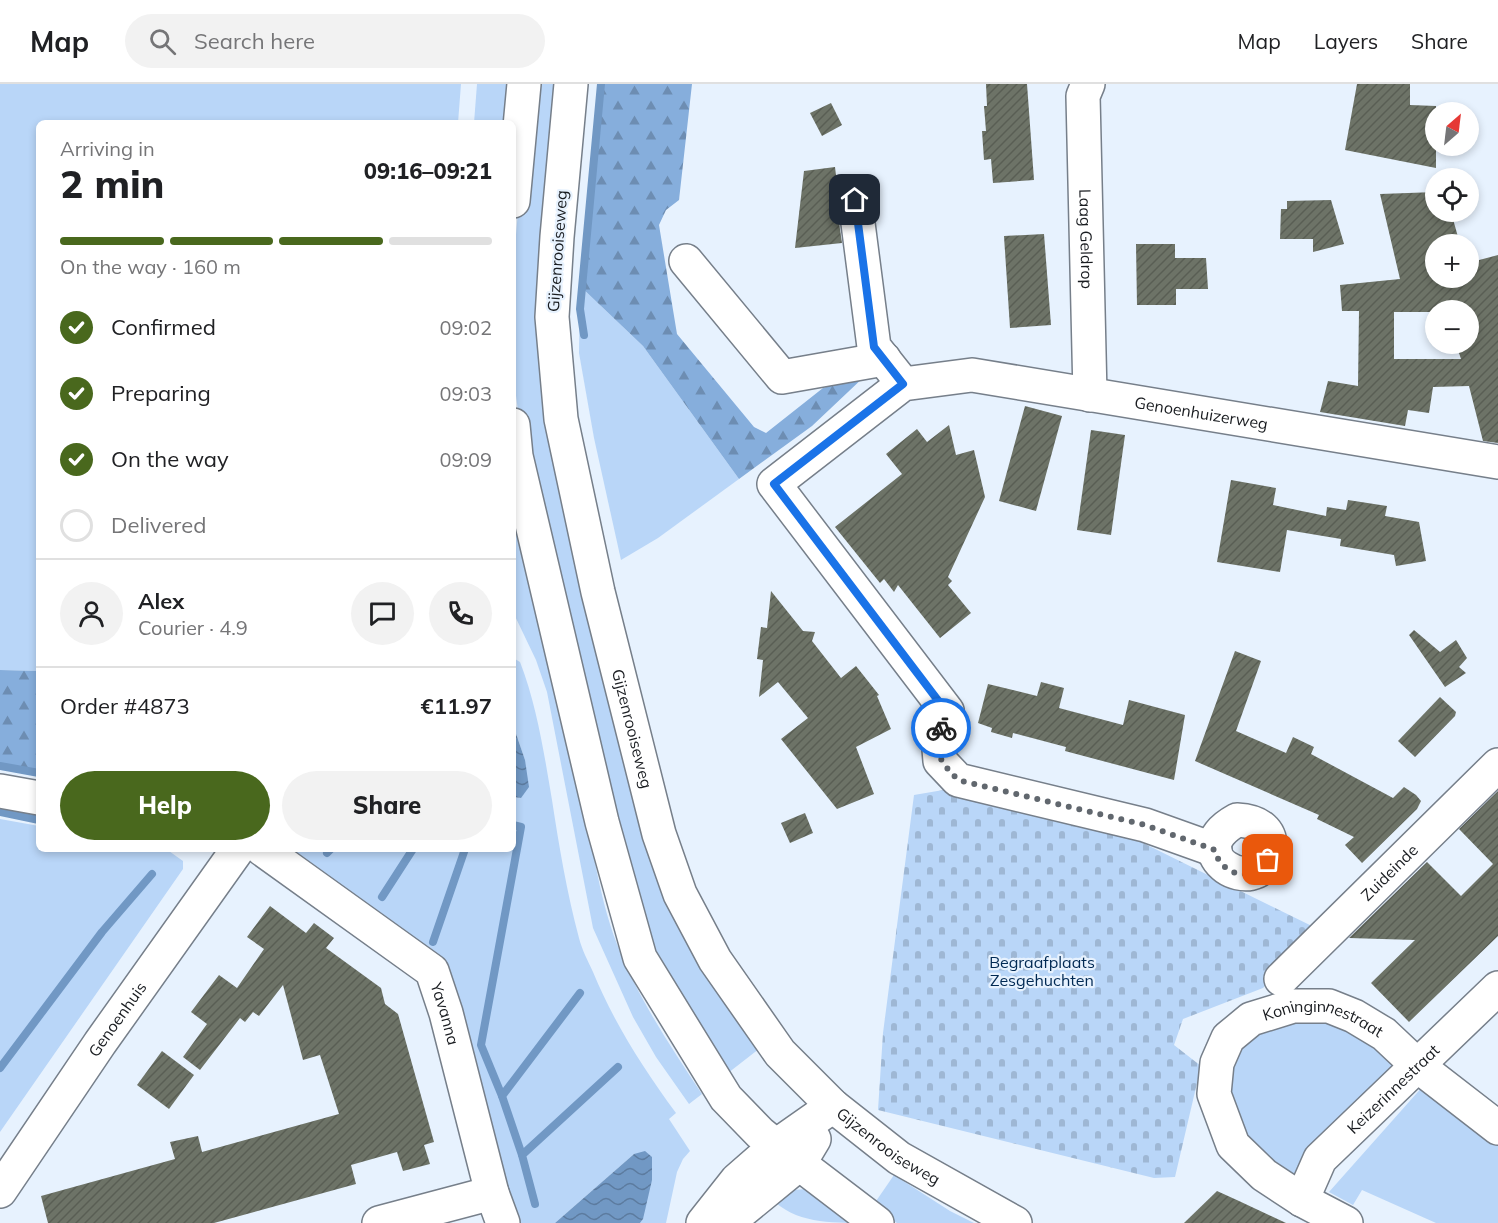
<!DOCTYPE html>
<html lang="en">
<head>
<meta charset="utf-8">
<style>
  :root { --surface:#fff; --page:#f2f2f2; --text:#202124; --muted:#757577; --line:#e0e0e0; --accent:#49681d }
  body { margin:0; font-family:Mulish,sans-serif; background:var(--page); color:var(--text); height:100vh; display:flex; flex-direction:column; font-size:22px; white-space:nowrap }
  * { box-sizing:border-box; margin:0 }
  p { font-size:20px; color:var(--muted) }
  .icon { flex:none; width:33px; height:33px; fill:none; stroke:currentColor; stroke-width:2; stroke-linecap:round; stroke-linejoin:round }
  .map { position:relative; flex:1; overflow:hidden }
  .drawer { position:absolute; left:36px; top:36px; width:480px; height:732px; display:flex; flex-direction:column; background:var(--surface); border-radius:9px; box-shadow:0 3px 9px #0003 }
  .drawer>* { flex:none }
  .needle { width:39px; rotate:28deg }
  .tools { position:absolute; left:1425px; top:18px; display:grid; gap:12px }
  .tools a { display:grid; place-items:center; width:54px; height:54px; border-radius:50%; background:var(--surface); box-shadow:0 3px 9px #0003; font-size:30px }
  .pin { position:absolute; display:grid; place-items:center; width:51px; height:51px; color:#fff; margin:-26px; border-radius:12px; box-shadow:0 3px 9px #0006 }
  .courier { position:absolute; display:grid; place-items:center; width:60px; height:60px; margin:-30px; border:4px solid #1a73e8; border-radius:50%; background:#fff; color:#222; box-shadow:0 2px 8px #0007 }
  .head em { font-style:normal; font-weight:800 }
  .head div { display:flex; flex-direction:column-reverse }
  .head { display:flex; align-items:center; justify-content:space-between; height:102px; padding:0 24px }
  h1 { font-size:39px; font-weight:800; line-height:45px }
  .bar { display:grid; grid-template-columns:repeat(4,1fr); gap:9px 6px; align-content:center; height:72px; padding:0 24px }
  .bar i { height:8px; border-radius:4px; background:var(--line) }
  .bar .current { background:var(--accent) }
  .bar p { grid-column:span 4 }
  .line { display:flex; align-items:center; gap:15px; padding:0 24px; border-top:2px solid var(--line) }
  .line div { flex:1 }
  .round { display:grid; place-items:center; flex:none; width:63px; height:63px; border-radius:32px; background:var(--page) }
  ol { padding:0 24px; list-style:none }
  li { display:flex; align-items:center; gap:18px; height:66px }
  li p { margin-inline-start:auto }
  li .icon { padding:6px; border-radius:50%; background:var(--accent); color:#fff; stroke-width:4 }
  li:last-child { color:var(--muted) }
  li i { width:33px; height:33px; border:3px solid var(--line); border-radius:50% }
  .primary-button { display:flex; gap:12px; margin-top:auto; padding:12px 24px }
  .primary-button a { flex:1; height:69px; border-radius:36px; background:var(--accent); color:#fff; font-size:24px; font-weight:800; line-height:69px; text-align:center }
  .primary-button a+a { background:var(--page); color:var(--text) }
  header { display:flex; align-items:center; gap:36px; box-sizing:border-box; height:84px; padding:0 30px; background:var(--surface); border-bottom:2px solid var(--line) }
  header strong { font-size:28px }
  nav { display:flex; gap:33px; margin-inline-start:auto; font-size:21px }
  .search { width:420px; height:54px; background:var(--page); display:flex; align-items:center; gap:15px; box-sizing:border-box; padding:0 21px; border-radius:33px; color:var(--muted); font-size:22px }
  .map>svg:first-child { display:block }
  .green { fill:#b9d6f8 }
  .forest { fill:url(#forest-firs) }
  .cemetery { fill:url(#cemetery-stones) }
  .water { fill:url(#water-waves) }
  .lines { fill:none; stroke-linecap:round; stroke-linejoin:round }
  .stream { stroke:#7198c4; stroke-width:8 }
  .building { fill:url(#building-hatch); fill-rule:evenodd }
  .minor-casing { stroke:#767f8a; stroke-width:36 }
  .major-casing { stroke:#767f8a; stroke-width:36 }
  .minor { stroke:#fff; stroke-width:33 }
  .major { stroke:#fff; stroke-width:33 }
  .done { stroke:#61676e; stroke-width:6; stroke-dasharray:0 10.8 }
  .route { stroke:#1a73e8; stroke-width:8 }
  .labels { text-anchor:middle; stroke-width:4.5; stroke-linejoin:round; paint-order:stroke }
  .street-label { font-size:16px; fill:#191c20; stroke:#e7f2fe }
  .park-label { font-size:16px; fill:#002953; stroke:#e7f2fe }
</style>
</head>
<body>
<header>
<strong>Map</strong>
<div class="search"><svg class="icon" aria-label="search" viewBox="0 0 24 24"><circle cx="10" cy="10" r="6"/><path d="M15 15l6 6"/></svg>Search here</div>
<nav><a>Map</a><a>Layers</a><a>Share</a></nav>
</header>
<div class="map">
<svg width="1498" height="1139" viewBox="0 0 1498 1139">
  <defs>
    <pattern id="forest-firs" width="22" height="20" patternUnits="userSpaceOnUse" patternTransform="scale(1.5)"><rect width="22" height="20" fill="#86aedc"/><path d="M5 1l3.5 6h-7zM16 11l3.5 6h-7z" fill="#6d8db2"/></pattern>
    <pattern id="cemetery-stones" width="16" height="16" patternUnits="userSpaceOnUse" patternTransform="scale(1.5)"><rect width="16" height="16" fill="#b9d6f8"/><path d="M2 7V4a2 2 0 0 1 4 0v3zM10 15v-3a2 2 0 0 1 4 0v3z" fill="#9eb7d4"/></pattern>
    <pattern id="water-waves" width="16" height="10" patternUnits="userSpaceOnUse" patternTransform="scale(1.5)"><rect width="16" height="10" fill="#7198c4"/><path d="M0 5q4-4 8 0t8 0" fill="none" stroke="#5c7b9f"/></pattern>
    <pattern id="building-hatch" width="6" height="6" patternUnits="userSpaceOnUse" patternTransform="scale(1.5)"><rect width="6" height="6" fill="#6d7367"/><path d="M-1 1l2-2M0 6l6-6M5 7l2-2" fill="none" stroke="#595e54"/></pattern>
  </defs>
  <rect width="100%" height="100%" fill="#e7f2fe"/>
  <g class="green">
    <path d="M 0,0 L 461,0 L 458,39 L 39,39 L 39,587 L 0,586 Z"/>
    <path d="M 477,0 L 515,0 L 511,39 L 474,39 Z"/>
    <path d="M 532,0 L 563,0 L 545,219 L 635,708 L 764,961 L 728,989 L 675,909 L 646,848 L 525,367 C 520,339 515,311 513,282 C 508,188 522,93 532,0 Z"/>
    <path d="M 580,202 L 643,262 L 739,395 L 658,454 L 621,476 L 594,354 L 579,269 Z"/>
    <path d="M 513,397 C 536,500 558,602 581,704 C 592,756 598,811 617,860 C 638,914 670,962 702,1010 L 689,1020 L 656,973 L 633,933 L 593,844 L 547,608 L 536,576 L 513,528 Z"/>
    <path d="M 515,575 L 520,578 C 537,622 544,669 552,716 C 559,762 567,809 579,854 C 582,866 588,877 593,888 C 614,939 643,984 676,1029 L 669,1035 L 690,1067 L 683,1075 L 677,1088 L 666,1139 L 640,1139 L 643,1135 L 634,1070 L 555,1139 L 516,1139 L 453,912 L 288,765 L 513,765 L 513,713 L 521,714 L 525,676 L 513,641 L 513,576 Z"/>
    <path d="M 0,735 L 39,742 L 39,765 L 166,765 L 183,777 L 183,785 L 0,1048 Z"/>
    <path d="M 1316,929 L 1403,974 L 1295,1103 L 1261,1079 L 1227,1028 L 1232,967 L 1241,955 Z"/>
    <path d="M 1424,1001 L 1498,1058 L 1498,1139 L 1436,1139 L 1362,1106 L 1353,1121 L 1329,1108 Z"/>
    <path d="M 894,1091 L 950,1127 L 974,1139 L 897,1139 L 872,1123 Z"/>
    <path d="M 805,1105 L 824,1112 L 865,1139 C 830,1139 794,1139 771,1114 L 784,1107 Z"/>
  </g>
  <g class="forest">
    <path d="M 598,0 L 692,0 L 679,116 L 666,126 L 659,141 L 677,250 L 754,343 L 766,349 L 823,304 L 866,291 L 812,342 L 739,395 L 643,262 L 580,202 Z"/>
    <path d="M 0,586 L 39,587 L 39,692 L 0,685 Z"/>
  </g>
  <path class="cemetery" d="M 949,705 L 1141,758 L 1318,845 L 1263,904 L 1183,935 L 1174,961 L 1201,982 L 1175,1093 L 1154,1094 L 878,1026 L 883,949 L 914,711 Z"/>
  <g class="water">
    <path d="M 513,641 L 525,676 L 529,703 L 521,714 L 513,713 Z"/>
    <path d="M 645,1067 L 652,1073 L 652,1096 L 643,1135 L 640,1139 L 555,1139 L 634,1070 Z"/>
  </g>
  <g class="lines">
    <g class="stream">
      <path d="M 584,251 L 580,225 L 601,0"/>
      <path d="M 0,682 L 39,689"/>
      <path d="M 0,728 L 39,736"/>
      <path d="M 327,769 L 331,765"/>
      <path d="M 382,813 L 413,765"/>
      <path d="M 433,858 L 465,765"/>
      <path d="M 0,984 L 102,848 L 152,790"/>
      <path d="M 502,1012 L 481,961 L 521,743 L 513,741"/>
      <path d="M 522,1071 L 502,1012 L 580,909"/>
      <path d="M 535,1120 L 522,1071 L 618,983"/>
    </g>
  </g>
  <g class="building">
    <path d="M 986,0 L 1027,0 L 1034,96 L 993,99 L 991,75 L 984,76 L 982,47 L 986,47 L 984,22 L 987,22 Z"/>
    <path d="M 1357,0 L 1410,0 L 1410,21 L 1436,22 L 1436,84 L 1345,66 Z"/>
    <path d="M 831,19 L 842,41 L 822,52 L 810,29 Z"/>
    <path d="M 835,83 L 838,108 L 836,118 L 842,159 L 795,164 L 804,87 Z"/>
    <path d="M 1436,108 L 1436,128 L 1451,128 L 1460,160 L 1436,160 L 1436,194 L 1468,194 L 1468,179 L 1498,171 L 1498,359 L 1483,357 L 1469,302 L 1433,303 L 1429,329 L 1408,326 L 1405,342 L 1320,328 L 1328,297 L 1358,302 L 1359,227 L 1342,227 L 1340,201 L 1400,195 L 1380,110 ZM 1436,226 L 1468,226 L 1468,260 L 1456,260 L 1461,275 L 1394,275 L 1394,228 L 1436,228 Z"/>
    <path d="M 1331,116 L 1344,160 L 1313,168 L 1313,155 L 1280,155 L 1281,125 L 1287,125 L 1287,117 Z"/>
    <path d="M 1044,150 L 1051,241 L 1010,244 L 1004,152 Z"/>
    <path d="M 1136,160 L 1175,160 L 1175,174 L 1206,174 L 1208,205 L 1176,205 L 1176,221 L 1137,221 Z"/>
    <path d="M 1025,322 L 1062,332 L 1036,427 L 999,417 Z"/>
    <path d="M 949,341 L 956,371 L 974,366 L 985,413 L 948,493 L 952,497 L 948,501 L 971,529 L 940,554 L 898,501 L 894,508 L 884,495 L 880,499 L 835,443 L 902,390 L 886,370 L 917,345 L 927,358 Z"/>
    <path d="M 1091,346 L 1125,351 L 1111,451 L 1077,446 Z"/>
    <path d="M 1231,396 L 1276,404 L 1273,421 L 1326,432 L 1327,423 L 1346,426 L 1348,416 L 1387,422 L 1385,432 L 1419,438 L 1426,477 L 1396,482 L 1394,471 L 1340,462 L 1341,455 L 1287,446 L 1280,488 L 1217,478 Z"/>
    <path d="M 771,507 L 803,547 L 815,548 L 812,557 L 841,594 L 856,582 L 879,611 L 877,612 L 891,645 L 856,663 L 874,710 L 837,725 L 781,655 L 808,634 L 778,598 L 759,613 L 763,576 L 757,575 L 761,543 L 767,544 Z"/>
    <path d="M 1414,546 L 1440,568 L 1456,556 L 1467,574 L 1459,583 L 1466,589 L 1445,603 L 1409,551 Z"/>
    <path d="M 1235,567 L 1261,577 L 1236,647 L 1286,669 L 1293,653 L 1314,663 L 1311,670 L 1393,714 L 1404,703 L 1416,711 L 1421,717 L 1417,725 L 1362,779 L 1345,761 L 1354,753 L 1317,735 L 1319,731 L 1195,677 Z"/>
    <path d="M 1041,598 L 1064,604 L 1059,624 L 1123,641 L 1129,616 L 1185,631 L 1174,696 L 1065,667 L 1066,663 L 1013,649 L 1012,654 L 991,648 L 992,644 L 978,639 L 988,600 L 1037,612 Z"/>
    <path d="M 1440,613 L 1456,628 L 1455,632 L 1415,673 L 1398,657 Z"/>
    <path d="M 1498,707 L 1498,852 L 1409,938 L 1371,899 L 1415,856 L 1349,854 L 1427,778 L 1461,812 L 1493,780 L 1459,745 Z"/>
    <path d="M 805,729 L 813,749 L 790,759 L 781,739 Z"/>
    <path d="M 270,822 L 306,849 L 314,839 L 334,854 L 326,864 L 381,904 L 385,920 L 398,930 L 434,1058 L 424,1061 L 430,1080 L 403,1087 L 397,1068 L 351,1081 L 356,1100 L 214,1139 L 48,1139 L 41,1112 L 175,1075 L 170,1058 L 198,1052 L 202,1068 L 339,1030 L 320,971 L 303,976 L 283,901 L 259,932 L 253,928 L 245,938 L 240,934 L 200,986 L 183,973 L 207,940 L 191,928 L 219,891 L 237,904 L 264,865 L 247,853 Z"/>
    <path d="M 162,967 L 194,991 L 169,1025 L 137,1001 Z"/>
    <path d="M 1217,1107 L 1239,1117 L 1286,1139 L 1184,1139 Z"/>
  </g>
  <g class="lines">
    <g class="minor-casing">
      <g id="minor">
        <path id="s1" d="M 1088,0 L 1083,12 L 1090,311"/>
        <path d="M 855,116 L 874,263 L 897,292"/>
        <path d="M 686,177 L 782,293 L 884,275"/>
        <path d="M 0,707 L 39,714"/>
        <path d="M 1237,736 C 1258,737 1274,746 1269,770 C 1259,817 1175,770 1237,736 Z"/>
        <path id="s2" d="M 262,765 L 432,887 L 446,929 L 492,1109 L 503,1139"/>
        <path id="s3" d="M 1215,766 L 1145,741 L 958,696 L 940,677 L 938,653 L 947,627 L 774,400 L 903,300 L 972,291 L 1498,378"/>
        <path id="s4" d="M 1281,895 L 1498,681"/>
        <path id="s5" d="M 0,1107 L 100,959 L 238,765"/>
        <path id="s6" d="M 1302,1116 L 1320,1075 L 1498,904"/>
        <path d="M 379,1139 L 492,1109"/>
        <path d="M 703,1139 L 737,1096 L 776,1062 L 833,1022"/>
        <path d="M 727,1139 L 799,1080 L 814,1055"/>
        <path id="s7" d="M 1346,1139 L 1302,1116 L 1264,1091 L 1233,1061 L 1214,1010 L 1217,979 L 1228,954 L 1251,935 L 1293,922 L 1329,922 L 1354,932 L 1384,950 L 1418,982 L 1498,1044"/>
      </g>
    </g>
    <g class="major-casing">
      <g id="major">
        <path id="s8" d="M 571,0 L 557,153 L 552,233 L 561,335 L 598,508 L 659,750 L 680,810 L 715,876 L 773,959 L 780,969 L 833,1022 L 899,1074 L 1015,1139"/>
        <path d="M 513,117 L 524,0"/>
        <path d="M 513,341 L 516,372 L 602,738 L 640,874 L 726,1014 L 760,1049 L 776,1062 L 877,1139"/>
      </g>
    </g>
    <use href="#minor" class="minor"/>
    <use href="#major" class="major"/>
  </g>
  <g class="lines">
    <path class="done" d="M 941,644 C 933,670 941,678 958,696 L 1145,741 L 1215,766 C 1218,784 1240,797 1257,786 C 1261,784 1264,779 1268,776"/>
    <path class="route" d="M 855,116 L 874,263 L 903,300 L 774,400 L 946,627 L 941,644"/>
  </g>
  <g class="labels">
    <g class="street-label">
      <text dy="6" stroke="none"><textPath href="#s1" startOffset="156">Laag Geldrop</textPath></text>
      <text transform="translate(557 167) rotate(-86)" y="6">Gijzenrooiseweg</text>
      <text dy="6" stroke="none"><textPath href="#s3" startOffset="1095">Genoenhuizerweg</textPath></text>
      <text dy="6" stroke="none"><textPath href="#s8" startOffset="654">Gijzenrooiseweg</textPath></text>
      <text dy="6" stroke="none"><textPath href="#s4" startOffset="152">Zuideinde</textPath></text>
      <text dy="6" stroke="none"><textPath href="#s2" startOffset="254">Yavanna</textPath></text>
      <text dy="6" stroke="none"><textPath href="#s5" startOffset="208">Genoenhuis</textPath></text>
      <text dy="6" stroke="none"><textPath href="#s7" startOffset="357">Koninginnestraat</textPath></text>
      <text dy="6" stroke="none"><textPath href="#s6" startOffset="146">Keizerinnestraat</textPath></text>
      <text dy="6" stroke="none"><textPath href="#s8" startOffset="1158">Gijzenrooiseweg</textPath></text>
    </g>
    <g class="park-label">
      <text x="1042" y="884">Begraafplaats<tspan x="1042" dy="18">Zesgehuchten</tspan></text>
    </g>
  </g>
</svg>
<div class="tools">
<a><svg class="needle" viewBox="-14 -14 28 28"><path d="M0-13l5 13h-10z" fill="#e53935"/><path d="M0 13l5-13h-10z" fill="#757577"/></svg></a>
<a><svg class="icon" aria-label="locate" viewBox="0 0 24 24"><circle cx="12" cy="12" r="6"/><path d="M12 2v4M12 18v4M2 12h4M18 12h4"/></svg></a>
<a>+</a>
<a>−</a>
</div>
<div class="pin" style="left:1268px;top:776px;background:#ea580c"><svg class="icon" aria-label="bag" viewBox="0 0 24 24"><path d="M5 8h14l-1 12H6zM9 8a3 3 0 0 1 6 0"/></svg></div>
<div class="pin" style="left:855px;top:116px;background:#1f2937"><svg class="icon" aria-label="home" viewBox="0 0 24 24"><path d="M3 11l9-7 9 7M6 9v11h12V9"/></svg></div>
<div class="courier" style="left:941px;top:644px"><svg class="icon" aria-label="bike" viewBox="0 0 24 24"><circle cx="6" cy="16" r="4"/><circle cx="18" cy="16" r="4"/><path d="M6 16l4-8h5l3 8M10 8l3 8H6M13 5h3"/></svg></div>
<section class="drawer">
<div class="head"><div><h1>2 min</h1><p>Arriving in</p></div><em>09:16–09:21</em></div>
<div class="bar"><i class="current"></i><i class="current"></i><i class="current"></i><i></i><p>On the way · 160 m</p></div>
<ol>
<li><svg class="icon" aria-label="check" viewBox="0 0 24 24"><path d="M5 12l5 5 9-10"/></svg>Confirmed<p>09:02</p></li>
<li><svg class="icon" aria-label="check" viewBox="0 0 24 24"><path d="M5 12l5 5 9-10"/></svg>Preparing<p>09:03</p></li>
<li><svg class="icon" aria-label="check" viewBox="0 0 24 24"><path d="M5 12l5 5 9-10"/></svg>On the way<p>09:09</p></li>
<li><i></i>Delivered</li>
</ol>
<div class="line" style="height:108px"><a class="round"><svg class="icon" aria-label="person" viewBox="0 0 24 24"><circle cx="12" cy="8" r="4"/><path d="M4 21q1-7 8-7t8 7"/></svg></a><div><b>Alex</b><p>Courier · 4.9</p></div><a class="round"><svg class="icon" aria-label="chat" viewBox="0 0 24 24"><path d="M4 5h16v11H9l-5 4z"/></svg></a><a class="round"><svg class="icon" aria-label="phone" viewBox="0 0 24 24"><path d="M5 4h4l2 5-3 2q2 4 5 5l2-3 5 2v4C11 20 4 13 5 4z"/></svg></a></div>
<div class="line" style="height:78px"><div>Order #4873</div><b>€11.97</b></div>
<div class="primary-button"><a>Help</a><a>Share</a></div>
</section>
</div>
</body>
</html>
